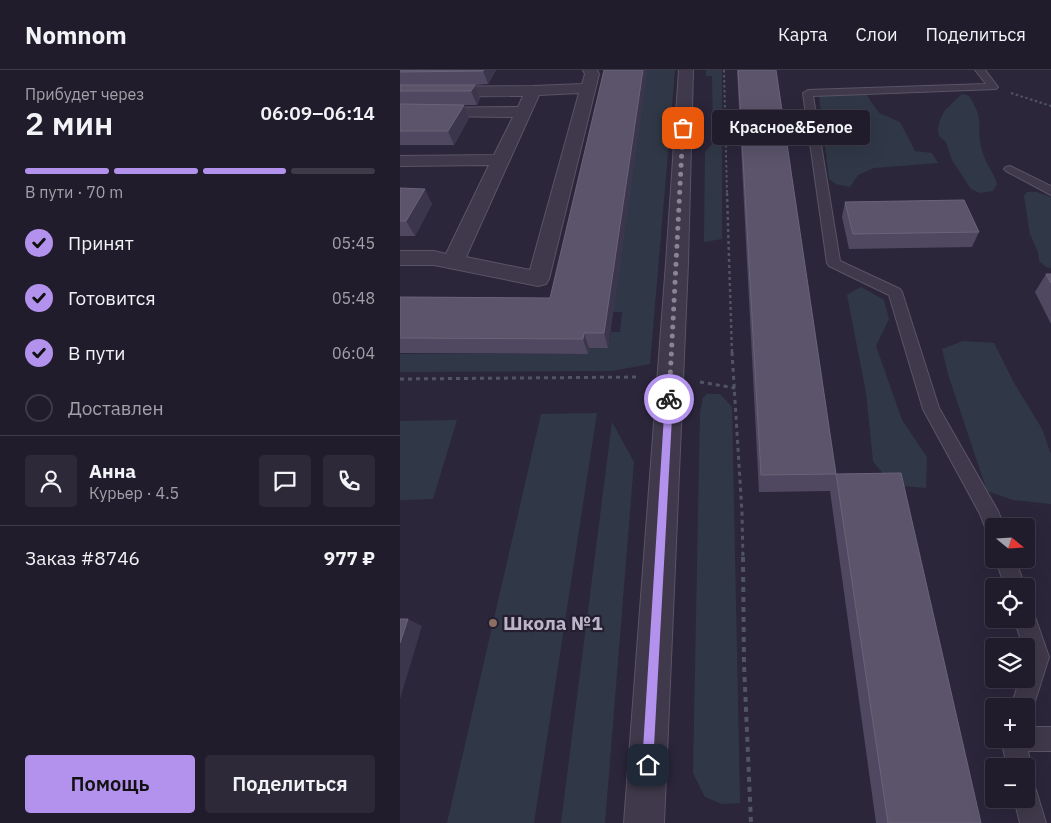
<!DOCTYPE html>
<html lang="ru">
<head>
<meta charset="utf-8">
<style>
  :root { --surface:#211c2c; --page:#2d2938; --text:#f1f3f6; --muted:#a2a1a9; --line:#3e3a48; --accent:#b392ee }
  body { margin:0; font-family:"IBM Plex Sans",sans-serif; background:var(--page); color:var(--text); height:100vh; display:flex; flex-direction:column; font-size:19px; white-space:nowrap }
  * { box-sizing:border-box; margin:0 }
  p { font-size:16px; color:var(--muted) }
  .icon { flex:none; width:28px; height:28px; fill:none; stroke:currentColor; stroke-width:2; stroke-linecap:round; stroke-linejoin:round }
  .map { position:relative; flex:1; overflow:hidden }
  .drawer { display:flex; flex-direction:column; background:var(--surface); width:400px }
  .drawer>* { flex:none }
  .needle { width:32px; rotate:108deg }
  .buttons { position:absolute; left:585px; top:448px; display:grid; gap:10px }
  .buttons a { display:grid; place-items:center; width:50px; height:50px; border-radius:5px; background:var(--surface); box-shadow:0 5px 20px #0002,0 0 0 1px var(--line); font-size:25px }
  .pin { position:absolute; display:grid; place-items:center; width:42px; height:42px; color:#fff; margin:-21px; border-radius:10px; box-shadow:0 2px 8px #0006 }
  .courier { position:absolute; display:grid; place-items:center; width:50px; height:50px; margin:-25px; border:4px solid #b392ee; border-radius:50%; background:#fff; color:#222; box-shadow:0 1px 6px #0007 }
  .bubble { position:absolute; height:35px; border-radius:5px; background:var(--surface); box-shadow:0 5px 20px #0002,0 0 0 1px var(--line); font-size:16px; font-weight:600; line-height:35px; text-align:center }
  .summary em { font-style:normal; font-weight:600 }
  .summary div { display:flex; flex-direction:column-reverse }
  .summary { display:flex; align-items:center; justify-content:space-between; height:85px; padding:0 25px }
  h1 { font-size:32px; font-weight:600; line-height:38px }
  .bar { display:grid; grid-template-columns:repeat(4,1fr); gap:8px 5px; align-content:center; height:60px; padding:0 25px }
  .bar i { height:6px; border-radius:4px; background:var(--line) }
  .bar .on { background:var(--accent) }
  .bar p { grid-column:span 4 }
  .line { display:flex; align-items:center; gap:12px; padding:0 25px; border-top:1px solid var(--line) }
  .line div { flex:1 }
  .round { display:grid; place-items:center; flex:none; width:52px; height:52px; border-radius:5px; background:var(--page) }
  ol { padding:0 25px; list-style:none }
  li { display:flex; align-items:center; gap:15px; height:55px }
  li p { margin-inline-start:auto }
  li .icon { padding:5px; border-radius:50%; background:var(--accent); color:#111; stroke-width:4 }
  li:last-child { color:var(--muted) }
  li i { width:28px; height:28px; border:2px solid var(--line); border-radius:50% }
  .cta { display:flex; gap:10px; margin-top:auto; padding:10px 25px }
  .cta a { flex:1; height:58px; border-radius:5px; background:var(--accent); color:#111; font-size:20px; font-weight:600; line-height:58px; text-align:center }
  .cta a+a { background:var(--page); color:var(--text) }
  header { display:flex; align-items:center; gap:30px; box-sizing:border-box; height:70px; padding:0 25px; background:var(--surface); border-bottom:1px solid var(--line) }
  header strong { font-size:24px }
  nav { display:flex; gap:28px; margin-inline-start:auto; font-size:18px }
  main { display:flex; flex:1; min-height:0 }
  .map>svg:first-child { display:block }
  .green { fill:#303847 }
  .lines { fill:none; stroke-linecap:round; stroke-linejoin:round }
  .service-casing { stroke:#5a5466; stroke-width:2 }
  .minor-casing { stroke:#5a5466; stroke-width:2 }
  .path-far3 { stroke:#515464; stroke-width:2; stroke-dasharray:2.5 2.5; stroke-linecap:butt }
  .path-far2 { stroke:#515464; stroke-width:2.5; stroke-dasharray:3 3; stroke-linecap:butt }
  .path-far1 { stroke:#515464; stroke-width:3; stroke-dasharray:4 4; stroke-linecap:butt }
  .path { stroke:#515464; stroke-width:4; stroke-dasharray:5 5; stroke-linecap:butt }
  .service { fill:#3f394b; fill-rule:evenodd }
  .minor { fill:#3f394b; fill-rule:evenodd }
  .wall { fill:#4f4860 }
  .shaded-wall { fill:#3c364c }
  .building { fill:#5b546b; stroke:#6a6379 }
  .route { fill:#b392ee }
  .done { stroke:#898396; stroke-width:5; stroke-dasharray:0 9 }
  .education-dot { fill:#8d6e63; stroke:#241e30; stroke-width:2 }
  .labels { text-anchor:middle; stroke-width:4.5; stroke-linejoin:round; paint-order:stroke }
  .near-poi-label { font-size:19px; font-weight:bold; fill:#bbb5c7; stroke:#241e30; text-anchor:start }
</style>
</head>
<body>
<header>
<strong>Nomnom</strong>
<nav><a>Карта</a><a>Слои</a><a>Поделиться</a></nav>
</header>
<main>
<section class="drawer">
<div class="summary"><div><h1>2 мин</h1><p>Прибудет через</p></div><em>06:09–06:14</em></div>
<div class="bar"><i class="on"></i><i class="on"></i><i class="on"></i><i></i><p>В пути · 70 m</p></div>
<ol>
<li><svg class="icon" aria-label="check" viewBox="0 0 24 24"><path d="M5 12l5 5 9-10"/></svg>Принят<p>05:45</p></li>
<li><svg class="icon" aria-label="check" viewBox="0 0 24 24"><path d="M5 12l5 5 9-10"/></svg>Готовится<p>05:48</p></li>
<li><svg class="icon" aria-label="check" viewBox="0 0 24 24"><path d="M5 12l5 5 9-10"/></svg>В пути<p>06:04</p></li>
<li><i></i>Доставлен</li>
</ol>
<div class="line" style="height:90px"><a class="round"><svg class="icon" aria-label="person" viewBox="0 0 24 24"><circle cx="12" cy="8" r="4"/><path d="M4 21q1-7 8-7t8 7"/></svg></a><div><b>Анна</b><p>Курьер · 4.5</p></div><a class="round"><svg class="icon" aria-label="chat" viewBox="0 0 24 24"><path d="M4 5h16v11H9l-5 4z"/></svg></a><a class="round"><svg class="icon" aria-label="phone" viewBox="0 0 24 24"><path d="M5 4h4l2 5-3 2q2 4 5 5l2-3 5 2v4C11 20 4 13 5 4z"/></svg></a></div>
<div class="line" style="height:65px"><div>Заказ #8746</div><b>977 ₽</b></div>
<div class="cta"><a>Помощь</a><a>Поделиться</a></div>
</section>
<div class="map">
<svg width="651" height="753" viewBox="0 0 651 753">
  <rect width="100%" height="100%" fill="#2c263b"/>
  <g class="green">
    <path d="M 247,0 L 275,0 L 250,294 L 212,301 L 0,302 L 0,284 L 188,284 L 189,278 L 208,278 L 211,262 L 220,262 L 222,242 L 213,242 Z"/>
    <path d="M 306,0 L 322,0 L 322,169 L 304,172 L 305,82 L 313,73 L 312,6 L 306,6 Z"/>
    <path d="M 466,24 L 479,43 L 500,52 L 515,81 L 532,83 L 538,93 L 474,98 L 458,105 L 450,117 L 436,114 L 429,109 L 419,26 Z"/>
    <path d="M 562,24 C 571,25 571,29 575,37 C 582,51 578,56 580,70 C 580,75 582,81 584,86 C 587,96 594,103 597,114 L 593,121 L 580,123 L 571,119 L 552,90 L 546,72 L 539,66 L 538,60 L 540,50 L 545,40 Z"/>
    <path d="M 627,122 L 637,122 L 651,127 L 651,198 L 646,197 L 639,191 L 638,182 L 630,164 L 624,126 Z"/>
    <path d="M 461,217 L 484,230 L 489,249 L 476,276 L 502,350 L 527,387 L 526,418 L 492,415 L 473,391 L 466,322 L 447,225 Z"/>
    <path d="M 563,271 L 594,273 L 614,313 L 642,359 L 651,384 L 651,434 L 613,430 L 587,421 L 548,304 L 542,279 Z"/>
    <path d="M 307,324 L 320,324 L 332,337 L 340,733 L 322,734 L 305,727 L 293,703 L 300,343 L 303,328 Z"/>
    <path d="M 197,343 L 134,753 L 47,753 L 141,344 Z"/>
    <path d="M 57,350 L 33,429 L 0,430 L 0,351 Z"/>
    <path d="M 212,352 L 234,392 L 205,753 L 161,753 Z"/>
  </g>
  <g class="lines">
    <g class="service-casing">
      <g id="service">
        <path d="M 575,0 L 585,0 L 598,17 L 596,19 L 413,26 L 440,191 L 500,219 L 502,222 L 539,338 L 598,441 L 604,456 L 594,456 L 594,465 L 587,462 L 580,444 L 523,339 L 489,225 L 429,196 L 427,193 L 403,23 L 408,20 L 586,14 Z"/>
        <path d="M 610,96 L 651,116 L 651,125 L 606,101 L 604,99 L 606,97 Z"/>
        <path d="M 595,489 L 615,489 L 625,516 L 605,516 Z"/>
        <path d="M 626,539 L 633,541 L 649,587 L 631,644 L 626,646 L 626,636 L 611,636 L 620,609 L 626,609 L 626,576 L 623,576 L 614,549 L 626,549 Z"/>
        <path d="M 626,657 L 651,657 L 651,681 L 628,681 L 631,696 L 626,705 L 626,696 L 607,696 L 601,669 L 626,669 Z"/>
        <path d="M 626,714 L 635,717 L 646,753 L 620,753 L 614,729 L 626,729 Z"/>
      </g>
    </g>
    <g class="minor-casing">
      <g id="minor">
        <path d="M 183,0 L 197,0 L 199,4 L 149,209 L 146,214 L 138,216 L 34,195 L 0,195 L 0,181 L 34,181 L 46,184 L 89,95 L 0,96 L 0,86 L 94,85 L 113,47 L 29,46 L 23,44 L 21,41 L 23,38 L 118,37 L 123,26 L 0,27 L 0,17 L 133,16 L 182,14 L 185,4 ZM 179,23 L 130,200 L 66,187 L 139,25 Z"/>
        <path d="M 279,0 L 293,0 L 288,193 L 264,753 L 224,753 L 266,193 Z"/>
      </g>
    </g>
    <g class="path-far3">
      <path d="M 324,0 L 327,124"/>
      <path d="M 611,23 L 651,36"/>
    </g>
    <path class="path-far2" d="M 327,123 L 332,283"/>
    <g class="path-far1">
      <path d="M 332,282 L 342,443 L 343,489"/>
      <path d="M 0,309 L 239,307"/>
      <path d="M 300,312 L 335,318"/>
    </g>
    <path class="path" d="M 343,487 L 344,594 L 351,753"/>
    <use href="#service" class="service"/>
    <use href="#minor" class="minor"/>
  </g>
  <g class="wall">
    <path d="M 0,0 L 96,0 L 88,14 L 75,15 L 80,28 L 77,35 L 64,35 L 69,48 L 54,75 L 0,75 Z"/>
    <path d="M 204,0 L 247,0 L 208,278 L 189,278 L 188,284 L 0,283 L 0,227 L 150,228 Z"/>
    <path d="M 337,0 L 376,0 L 436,404 L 581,753 L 476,753 L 430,421 L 359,422 Z"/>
    <path d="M 0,118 L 32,134 L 15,166 L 0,166 Z"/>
    <path d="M 445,132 L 579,162 L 572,177 L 449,179 L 442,147 Z"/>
    <path d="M 646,204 L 651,204 L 651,254 L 635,222 Z"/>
  </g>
  <g class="shaded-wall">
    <path d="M 84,0 L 96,0 L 88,14 L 83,1 Z"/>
    <path d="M 243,0 L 247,0 L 208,278 L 204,263 Z"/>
    <path d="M 75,15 L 80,28 L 77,35 L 71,21 Z"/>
    <path d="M 64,35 L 69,48 L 54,75 L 48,61 Z"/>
    <path d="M 25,119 L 32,134 L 15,166 L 6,151 Z"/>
    <path d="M 184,263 L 189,278 L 188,284 L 183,269 Z"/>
    <path d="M 8,549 L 22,556 L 0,629 L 0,573 Z"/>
  </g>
  <g class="building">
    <path d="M 0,0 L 84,0 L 83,1 L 0,2 Z"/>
    <path d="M 204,0 L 243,0 L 204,263 L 184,263 L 183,269 L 0,268 L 0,227 L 150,228 Z"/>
    <path d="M 338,0 L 376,0 L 436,404 L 361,405 Z"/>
    <path d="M 0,15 L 75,15 L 71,21 L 0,21 Z"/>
    <path d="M 0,34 L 64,35 L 48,61 L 0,61 Z"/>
    <path d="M 0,118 L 25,119 L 6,151 L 0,151 Z"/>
    <path d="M 564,130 L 579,162 L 453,164 L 445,132 Z"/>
    <path d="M 646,204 L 651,204 L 651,213 Z"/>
    <path d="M 501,403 L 581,753 L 488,753 L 436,404 Z"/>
    <path d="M 0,549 L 8,549 L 0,573 Z"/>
  </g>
  <path class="route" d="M 269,326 L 273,329 L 253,695 L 252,699 L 248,700 L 244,699 L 242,695 L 265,329 Z"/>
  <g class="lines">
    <path class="done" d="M 269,329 L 283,58"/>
  </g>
  <circle class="education-dot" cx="93" cy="553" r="5"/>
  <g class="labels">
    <g class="near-poi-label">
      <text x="103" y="560">Школа №1</text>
    </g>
  </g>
</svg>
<div class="buttons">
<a><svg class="needle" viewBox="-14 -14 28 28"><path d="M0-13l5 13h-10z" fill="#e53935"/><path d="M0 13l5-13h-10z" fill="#a2a1a9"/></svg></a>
<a><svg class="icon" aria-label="locate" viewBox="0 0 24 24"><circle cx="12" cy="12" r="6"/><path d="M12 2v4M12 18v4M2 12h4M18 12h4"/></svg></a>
<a><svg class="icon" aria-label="layers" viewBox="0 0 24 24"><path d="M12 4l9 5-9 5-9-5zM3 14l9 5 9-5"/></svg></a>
<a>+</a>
<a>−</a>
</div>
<div class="pin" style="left:283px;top:58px;background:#ea580c"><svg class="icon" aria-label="bag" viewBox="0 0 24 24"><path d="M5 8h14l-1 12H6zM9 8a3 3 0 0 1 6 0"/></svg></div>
<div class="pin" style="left:248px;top:695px;background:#1f2937"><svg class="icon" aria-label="home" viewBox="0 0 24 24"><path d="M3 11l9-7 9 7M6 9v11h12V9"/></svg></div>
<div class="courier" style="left:269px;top:329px"><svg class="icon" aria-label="bike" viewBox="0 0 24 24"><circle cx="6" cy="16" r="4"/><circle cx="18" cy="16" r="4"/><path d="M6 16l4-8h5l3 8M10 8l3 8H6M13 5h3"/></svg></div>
<div class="bubble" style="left:312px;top:40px;width:158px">Красное&amp;Белое</div>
</div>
</main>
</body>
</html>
